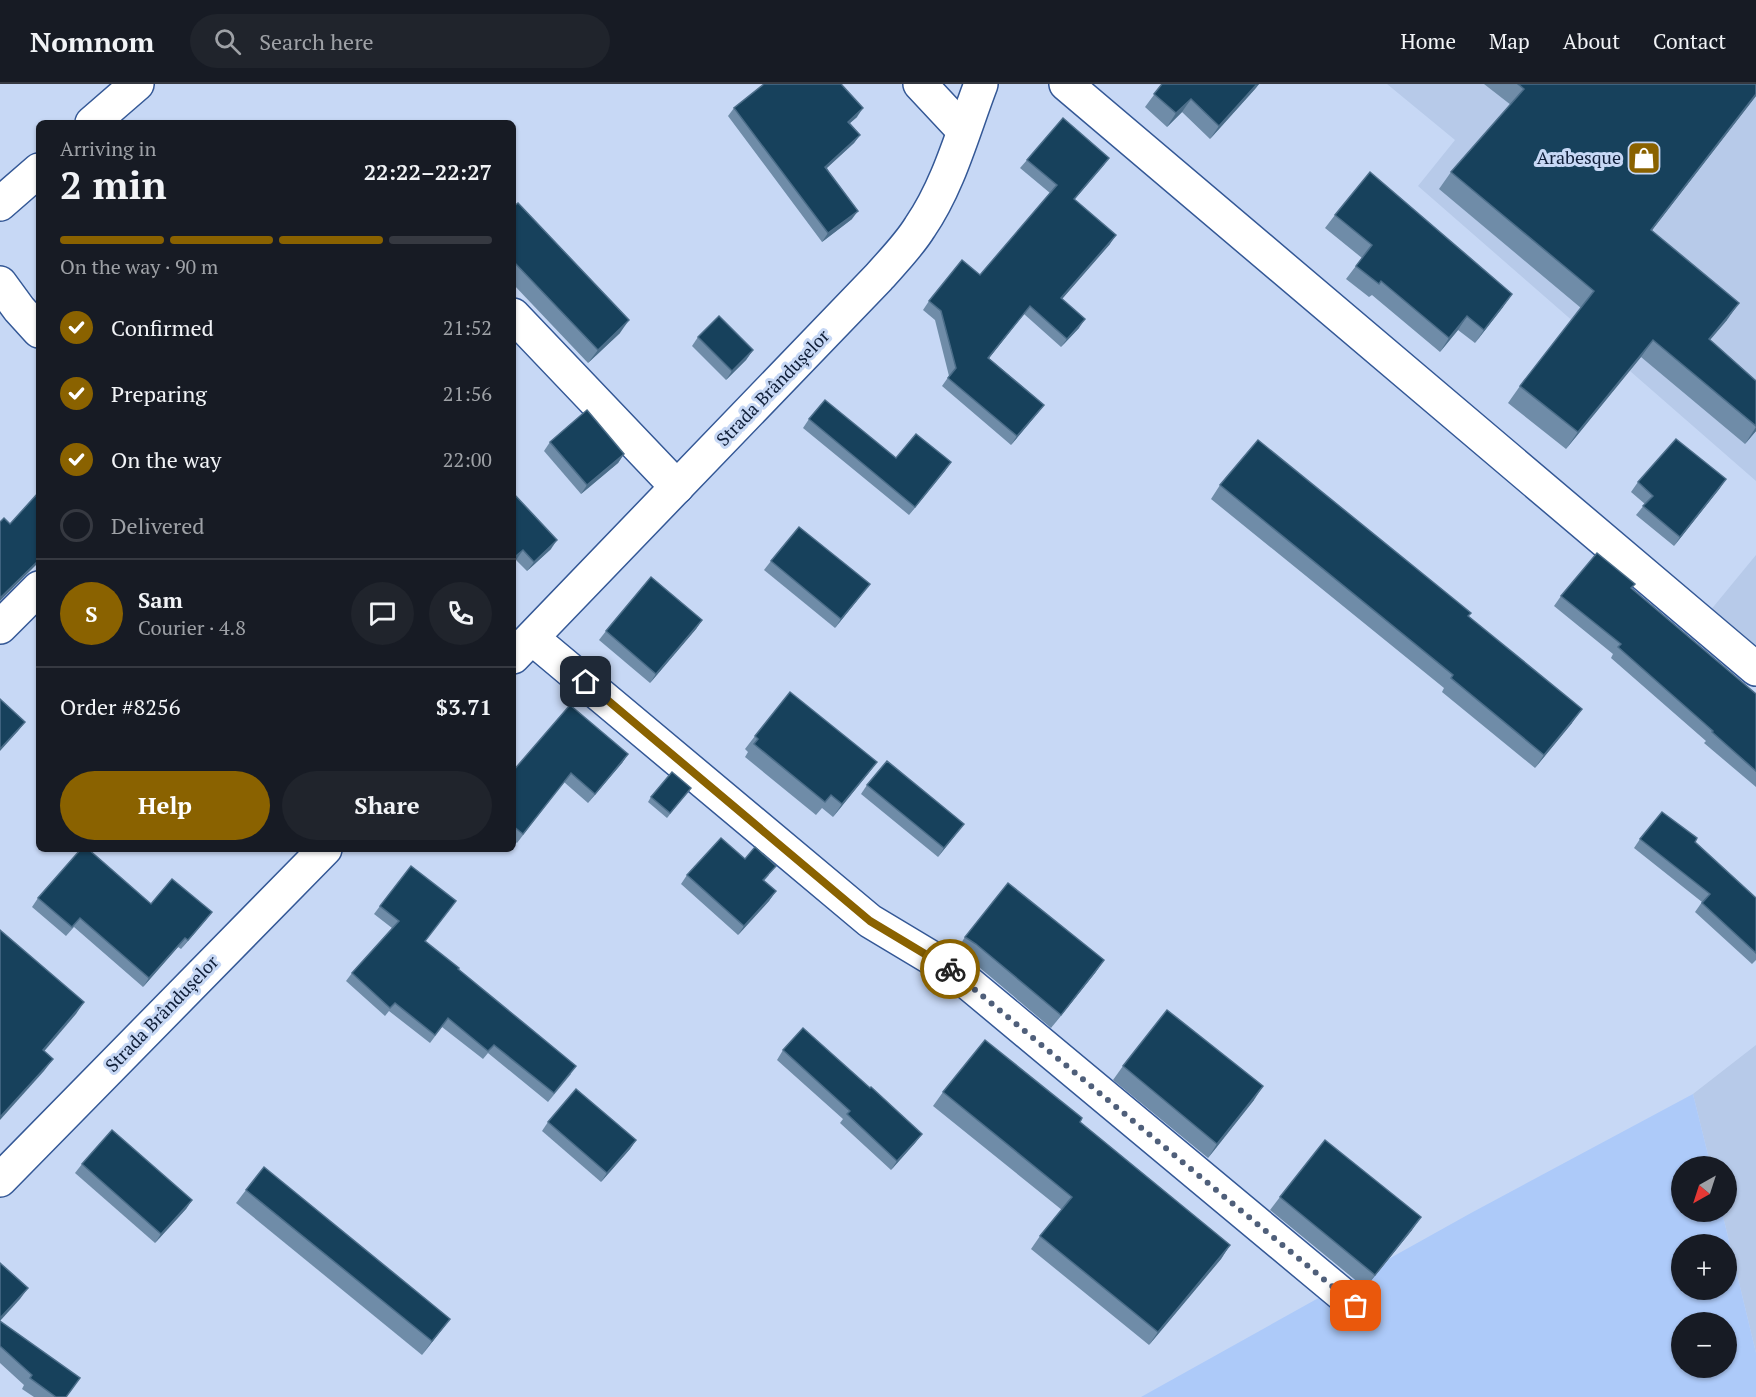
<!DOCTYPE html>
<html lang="en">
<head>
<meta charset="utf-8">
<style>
  :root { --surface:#171b24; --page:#20242c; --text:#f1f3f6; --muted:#9ea1a6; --line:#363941; --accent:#8a6200 }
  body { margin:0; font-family:"PT Serif",serif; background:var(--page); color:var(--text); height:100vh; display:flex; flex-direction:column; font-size:22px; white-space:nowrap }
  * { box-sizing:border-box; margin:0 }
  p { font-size:20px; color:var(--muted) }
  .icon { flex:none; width:33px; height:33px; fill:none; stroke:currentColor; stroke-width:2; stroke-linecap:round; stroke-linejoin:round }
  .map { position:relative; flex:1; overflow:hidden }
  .details { position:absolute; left:36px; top:36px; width:480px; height:732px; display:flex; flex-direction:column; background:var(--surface); border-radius:9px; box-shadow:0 2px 4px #0004 }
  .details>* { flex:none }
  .needle { width:39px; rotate:219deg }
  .tools { position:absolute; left:1671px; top:1072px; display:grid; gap:12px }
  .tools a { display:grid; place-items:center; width:66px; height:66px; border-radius:50%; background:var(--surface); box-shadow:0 2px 4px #0004; font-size:30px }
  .pin { position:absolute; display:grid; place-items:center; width:51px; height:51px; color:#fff; margin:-26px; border-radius:12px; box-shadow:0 3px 9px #0006 }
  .courier { position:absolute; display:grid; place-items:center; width:60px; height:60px; margin:-30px; border:4px solid #8a6200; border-radius:50%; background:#fff; color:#222; box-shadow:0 2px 8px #0007 }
  .overview em { font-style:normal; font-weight:700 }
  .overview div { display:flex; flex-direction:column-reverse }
  .overview { display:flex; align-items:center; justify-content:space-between; height:102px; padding:0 24px }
  h1 { font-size:39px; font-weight:700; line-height:45px }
  .bar { display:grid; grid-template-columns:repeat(4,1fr); gap:9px 6px; align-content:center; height:72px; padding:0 24px }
  .bar i { height:8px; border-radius:4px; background:var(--line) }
  .bar .on { background:var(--accent) }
  .bar p { grid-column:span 4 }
  .line { display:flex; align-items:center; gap:15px; padding:0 24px; border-top:2px solid var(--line) }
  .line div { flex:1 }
  .round { display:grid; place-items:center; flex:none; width:63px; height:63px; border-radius:32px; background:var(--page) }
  ol { padding:0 24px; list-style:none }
  li { display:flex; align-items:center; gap:18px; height:66px }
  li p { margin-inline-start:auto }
  li .icon { padding:6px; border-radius:50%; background:var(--accent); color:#fff; stroke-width:4 }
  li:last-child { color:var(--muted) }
  li i { width:33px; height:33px; border:3px solid var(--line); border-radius:50% }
  .primary-button { display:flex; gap:12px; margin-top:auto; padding:12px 24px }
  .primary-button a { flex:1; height:69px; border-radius:36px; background:var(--accent); color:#fff; font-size:24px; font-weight:700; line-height:69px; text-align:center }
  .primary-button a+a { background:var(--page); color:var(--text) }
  header { display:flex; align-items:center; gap:36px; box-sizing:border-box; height:84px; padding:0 30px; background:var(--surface); border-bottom:2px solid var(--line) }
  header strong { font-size:28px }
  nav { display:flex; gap:33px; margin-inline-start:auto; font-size:21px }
  .search { width:420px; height:54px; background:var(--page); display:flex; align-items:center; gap:15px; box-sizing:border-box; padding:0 21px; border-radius:33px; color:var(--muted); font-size:22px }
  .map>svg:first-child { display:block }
  .built { fill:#b7cae9 }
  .green { fill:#adcaf9; fill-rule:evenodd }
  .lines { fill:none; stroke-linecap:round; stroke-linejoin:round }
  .minor-casing { stroke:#345896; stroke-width:36 }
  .minor { stroke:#fff; stroke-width:33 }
  .wall { fill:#6f8ca8 }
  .shaded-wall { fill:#4c6e8a }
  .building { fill:#17415c; stroke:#4c6e8a; stroke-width:1.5 }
  .done { stroke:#4f5f7a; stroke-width:6; stroke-dasharray:0 10.8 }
  .route { stroke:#8a6200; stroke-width:8 }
  .labels { text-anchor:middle; stroke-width:6; stroke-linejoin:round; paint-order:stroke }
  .poi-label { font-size:18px; fill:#0f1e38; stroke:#c7d8f5; text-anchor:end }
  .street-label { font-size:18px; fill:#0f1e38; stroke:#c7d8f5 }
</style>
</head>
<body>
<header>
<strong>Nomnom</strong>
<div class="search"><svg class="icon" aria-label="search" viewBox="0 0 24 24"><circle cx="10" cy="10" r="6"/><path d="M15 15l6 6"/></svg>Search here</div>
<nav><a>Home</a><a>Map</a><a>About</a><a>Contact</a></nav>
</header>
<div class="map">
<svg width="1756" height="1313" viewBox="0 0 1756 1313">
  <rect width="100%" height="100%" fill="#c7d8f5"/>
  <g class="built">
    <path d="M 1387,0 L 1756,0 L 1756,397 L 1418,102 L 1455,56 Z"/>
    <path d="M 1756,471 L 1756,579 L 1705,533 Z"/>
    <path d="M 1756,961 L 1756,1269 L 1722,1128 L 1726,1128 L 1726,1083 L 1711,1083 L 1693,1010 Z"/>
  </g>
  <path class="green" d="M 1693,1010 L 1711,1083 L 1682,1083 L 1682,1128 L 1722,1128 L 1756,1269 L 1756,1313 L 1141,1313 L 1471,1129 ZM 1682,1161 L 1726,1161 L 1726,1206 L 1682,1206 ZM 1682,1239 L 1726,1239 L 1726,1284 L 1682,1284 Z"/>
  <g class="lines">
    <g class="minor-casing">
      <g id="minor">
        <path d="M 920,0 L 963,46"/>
        <path d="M 1066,0 L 1756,585"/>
        <path d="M 92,39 L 137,0"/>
        <path d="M 0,120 L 39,86"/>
        <path d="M 0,199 L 19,225 L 39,247"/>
        <path d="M 513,231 L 677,403"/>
        <path d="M 0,543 L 39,504"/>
        <path d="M 532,554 L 870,837 L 955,888 L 1356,1222"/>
        <path d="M 513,573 L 879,193 C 893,177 909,161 920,143 C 949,101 963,47 981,0"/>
        <path d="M 0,1096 L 325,765"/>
      </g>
    </g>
    <use href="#minor" class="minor"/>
  </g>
  <g class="wall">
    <path d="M 1162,0 L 1259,0 L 1255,5 L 1210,55 L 1182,28 L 1167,43 L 1145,23 Z"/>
    <path d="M 1484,0 L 1756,0 L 1756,12 L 1652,146 L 1727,236 L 1710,256 L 1756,297 L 1756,347 L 1745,360 L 1641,273 L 1566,365 L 1508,319 L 1520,302 L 1581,224 L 1439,105 L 1451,88 L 1511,21 Z"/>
    <path d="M 734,24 L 857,33 L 850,39 L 860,51 L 854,59 L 827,84 L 852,135 L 822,158 L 728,32 Z"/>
    <path d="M 1109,74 L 1103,82 L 1074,116 L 1110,160 L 1062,215 L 1079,244 L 1061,263 L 1024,230 L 989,274 L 1044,321 L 1037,330 L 1011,361 L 942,302 L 949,292 L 935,236 L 923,226 L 929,217 L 980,191 L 1050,109 L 1020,84 L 1027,76 Z"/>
    <path d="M 513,123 L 620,249 L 588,279 L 513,200 Z"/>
    <path d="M 1335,131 L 1503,223 L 1475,259 L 1458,246 L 1440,268 L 1372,211 L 1369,213 L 1346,195 L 1362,174 L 1325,144 Z"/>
    <path d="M 698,253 L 753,266 L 746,276 L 726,296 L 692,262 Z"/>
    <path d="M 809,335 L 896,374 L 951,378 L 909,431 L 803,344 Z"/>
    <path d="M 550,358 L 624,370 L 618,379 L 581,410 L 544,367 Z"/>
    <path d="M 1638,398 L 1720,404 L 1674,462 L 1636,431 L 1645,420 L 1631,408 Z"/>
    <path d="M 1220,401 L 1572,639 L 1535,684 L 1442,608 L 1444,604 L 1211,415 Z"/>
    <path d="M 513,409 L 551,465 L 527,487 L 516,476 L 513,478 Z"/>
    <path d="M 771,477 L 863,509 L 835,544 L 764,486 Z"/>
    <path d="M 1632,504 L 1756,610 L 1756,703 L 1704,659 L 1706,657 L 1611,574 L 1613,570 L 1554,522 L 1561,512 Z"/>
    <path d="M 702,536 L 696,545 L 650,599 L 599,556 L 606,547 Z"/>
    <path d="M 755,652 L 877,678 L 867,691 L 833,733 L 822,724 L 816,731 L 745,673 L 748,668 L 745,665 Z"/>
    <path d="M 628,670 L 622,679 L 588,719 L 564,698 L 517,759 L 513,756 L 513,687 Z"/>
    <path d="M 867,701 L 957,749 L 938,773 L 861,710 Z"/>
    <path d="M 691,704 L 667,734 L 648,718 L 651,713 Z"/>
    <path d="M 1640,755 L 1695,758 L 1756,814 L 1756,876 L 1752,880 L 1695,828 L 1702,818 L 1634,764 Z"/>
    <path d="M 745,775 L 769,791 L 764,797 L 776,807 L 769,817 L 738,851 L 681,800 L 687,791 Z"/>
    <path d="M 38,814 L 151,820 L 212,828 L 205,837 L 181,865 L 178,863 L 143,903 L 74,843 L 66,852 L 32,823 Z"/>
    <path d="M 380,822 L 450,825 L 425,857 L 458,885 L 571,990 L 548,1018 L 488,969 L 483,975 L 442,943 L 430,959 L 389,927 L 385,932 L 346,897 L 352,889 L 392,844 L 374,830 Z"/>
    <path d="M 965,853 L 1104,876 L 1095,889 L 1051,944 L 967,873 L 956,867 Z"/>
    <path d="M 783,966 L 922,1050 L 915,1059 L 891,1086 L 840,1039 L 843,1035 L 777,976 Z"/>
    <path d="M 1123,982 L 1254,1016 L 1208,1074 L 1113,996 Z"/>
    <path d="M 943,1008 L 1080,1038 L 1230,1161 L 1221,1175 L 1149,1261 L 1031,1165 L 1040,1152 L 1062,1126 L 933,1022 Z"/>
    <path d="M 548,1038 L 636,1056 L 630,1065 L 601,1098 L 542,1047 Z"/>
    <path d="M 82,1080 L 192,1116 L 186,1125 L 155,1159 L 75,1089 Z"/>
    <path d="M 246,1106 L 450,1235 L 422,1271 L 236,1119 Z"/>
    <path d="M 1280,1113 L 1412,1146 L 1365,1204 L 1270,1126 Z"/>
    <path d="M 0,1237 L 66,1313 L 34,1313 L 22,1305 L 24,1301 L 0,1279 Z"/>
  </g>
  <g class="shaded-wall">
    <path d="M 1257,0 L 1259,0 L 1255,5 L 1210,55 L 1219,42 Z"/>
    <path d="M 1756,10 L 1756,12 L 1639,163 L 1651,146 Z"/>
    <path d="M 1191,15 L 1182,28 L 1167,43 L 1176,29 Z"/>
    <path d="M 863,24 L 857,33 L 842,46 L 848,38 Z"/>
    <path d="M 860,51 L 854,59 L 819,91 L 825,83 Z"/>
    <path d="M 1109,74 L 1103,82 L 1067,124 L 1074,115 Z"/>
    <path d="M 858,127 L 852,135 L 822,158 L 828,149 Z"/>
    <path d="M 1116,151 L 1110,160 L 1055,223 L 1061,214 Z"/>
    <path d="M 1512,210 L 1503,223 L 1475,259 L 1484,246 Z"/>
    <path d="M 1739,219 L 1727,236 L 1696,272 L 1709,255 Z"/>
    <path d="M 1030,222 L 1024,230 L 982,283 L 988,274 Z"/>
    <path d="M 1467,232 L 1458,246 L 1440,268 L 1449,254 Z"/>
    <path d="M 1085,235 L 1079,244 L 1061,263 L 1067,255 Z"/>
    <path d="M 629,236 L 620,249 L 588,279 L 598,266 Z"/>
    <path d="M 1653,256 L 1641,273 L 1566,365 L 1578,348 Z"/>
    <path d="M 753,266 L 746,276 L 726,296 L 732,287 Z"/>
    <path d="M 1044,321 L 1037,330 L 1011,361 L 1017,352 Z"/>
    <path d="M 1756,343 L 1756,347 L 1745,360 Z"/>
    <path d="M 624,370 L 618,379 L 581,410 L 587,401 Z"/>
    <path d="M 951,378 L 945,387 L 909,431 L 915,423 Z"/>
    <path d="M 1726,395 L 1720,404 L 1674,462 L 1680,453 Z"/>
    <path d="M 557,456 L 551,465 L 527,487 L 534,478 Z"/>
    <path d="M 523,466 L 516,476 L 513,478 L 513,476 L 516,472 Z"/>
    <path d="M 39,476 L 39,478 L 0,517 L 0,514 Z"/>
    <path d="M 870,500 L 863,509 L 835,544 L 841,535 Z"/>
    <path d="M 702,536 L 696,545 L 650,599 L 656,590 Z"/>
    <path d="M 1582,625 L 1572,639 L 1535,684 L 1544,671 Z"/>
    <path d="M 25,638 L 18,647 L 0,667 L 0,665 Z"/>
    <path d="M 628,670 L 622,679 L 588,719 L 595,710 Z"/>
    <path d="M 877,678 L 867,691 L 833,733 L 842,720 Z"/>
    <path d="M 964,740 L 957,749 L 938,773 L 944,764 Z"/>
    <path d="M 776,807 L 769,817 L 738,851 L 744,842 Z"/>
    <path d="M 212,828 L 205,837 L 181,865 L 188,856 Z"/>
    <path d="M 185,854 L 178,863 L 143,903 L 149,894 Z"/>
    <path d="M 1104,876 L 1095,889 L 1051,944 L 1061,931 Z"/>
    <path d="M 84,918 L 76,930 L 35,978 L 43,966 Z"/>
    <path d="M 53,975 L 44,987 L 0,1036 L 0,1033 Z"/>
    <path d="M 1263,1002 L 1254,1016 L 1208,1074 L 1217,1060 Z"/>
    <path d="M 922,1050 L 915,1059 L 891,1086 L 897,1077 Z"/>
    <path d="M 636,1056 L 630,1065 L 601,1098 L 607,1089 Z"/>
    <path d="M 192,1116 L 186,1125 L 155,1159 L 161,1150 Z"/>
    <path d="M 1421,1133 L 1412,1146 L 1365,1204 L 1375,1191 Z"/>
    <path d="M 1230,1161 L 1221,1175 L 1149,1261 L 1158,1248 Z"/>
    <path d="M 28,1204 L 20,1215 L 0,1237 L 0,1234 Z"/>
    <path d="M 450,1235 L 440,1248 L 422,1271 L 432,1257 Z"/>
  </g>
  <g class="building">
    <path d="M 764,0 L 841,0 L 863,24 L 848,38 L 860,51 L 825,83 L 858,127 L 828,149 L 734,24 Z"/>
    <path d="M 1162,0 L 1257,0 L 1219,42 L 1191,15 L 1176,29 L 1154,10 Z"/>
    <path d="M 1518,0 L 1756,0 L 1756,10 L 1651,146 L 1739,219 L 1709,255 L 1756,297 L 1756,342 L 1653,256 L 1578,348 L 1520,302 L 1594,207 L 1451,88 L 1524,5 Z"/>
    <path d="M 1063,34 L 1109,74 L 1074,115 L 1116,151 L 1061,214 L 1085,235 L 1067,255 L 1030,222 L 988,274 L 1044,321 L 1017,352 L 948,294 L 956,284 L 941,227 L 929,217 L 962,176 L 980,191 L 1057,101 L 1027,76 Z"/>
    <path d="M 1370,88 L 1512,210 L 1484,246 L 1467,232 L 1449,254 L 1381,197 L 1379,200 L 1356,182 L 1372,161 L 1335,131 Z"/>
    <path d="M 518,119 L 629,236 L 598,266 L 513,177 L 513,123 Z"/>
    <path d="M 719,232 L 753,266 L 732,287 L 698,253 Z"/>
    <path d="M 825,316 L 896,374 L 916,350 L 951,378 L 915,423 L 809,335 Z"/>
    <path d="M 587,326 L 624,370 L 587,401 L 550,358 Z"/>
    <path d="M 1676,355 L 1726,395 L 1680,453 L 1643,422 L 1653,412 L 1638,398 Z"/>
    <path d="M 1258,356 L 1471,529 L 1468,532 L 1582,625 L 1544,671 L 1451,594 L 1453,591 L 1220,401 Z"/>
    <path d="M 39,408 L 39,476 L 0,514 L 0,438 L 4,434 L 10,440 Z"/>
    <path d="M 513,409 L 557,456 L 534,478 L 523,466 L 516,472 L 513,469 Z"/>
    <path d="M 799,443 L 870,500 L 841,535 L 771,477 Z"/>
    <path d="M 1597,469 L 1635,500 L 1631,504 L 1756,610 L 1756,687 L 1712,648 L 1713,647 L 1618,563 L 1621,560 L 1561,512 Z"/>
    <path d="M 651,493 L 702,536 L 656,590 L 606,547 Z"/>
    <path d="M 790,608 L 877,678 L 842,720 L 831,711 L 825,718 L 754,660 L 758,655 L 755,652 Z"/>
    <path d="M 0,615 L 25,638 L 0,665 Z"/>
    <path d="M 570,621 L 628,670 L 595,710 L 571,689 L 523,750 L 513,742 L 513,687 Z"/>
    <path d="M 887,677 L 964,740 L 944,764 L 867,701 Z"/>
    <path d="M 672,688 L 691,704 L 670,729 L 651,713 Z"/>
    <path d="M 1662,728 L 1697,754 L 1695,758 L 1756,814 L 1756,869 L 1702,819 L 1710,810 L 1640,755 Z"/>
    <path d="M 721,754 L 745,775 L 755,763 L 776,782 L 763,796 L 776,807 L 744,842 L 687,791 Z"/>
    <path d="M 81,765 L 88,765 L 151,820 L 172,795 L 212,828 L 188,856 L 185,854 L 149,894 L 80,834 L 72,843 L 38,814 Z"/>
    <path d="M 411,782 L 456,817 L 425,857 L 459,884 L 458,885 L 576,982 L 554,1009 L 494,961 L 488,967 L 448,934 L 435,951 L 395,919 L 390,924 L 352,889 L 399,837 L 380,822 Z"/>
    <path d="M 1008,799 L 1104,876 L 1061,931 L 976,860 L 965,853 Z"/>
    <path d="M 0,846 L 84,918 L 43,966 L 53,975 L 0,1033 Z"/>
    <path d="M 1167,926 L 1263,1002 L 1217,1060 L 1123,982 Z"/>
    <path d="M 803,944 L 870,1004 L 871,1003 L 922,1050 L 897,1077 L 847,1030 L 850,1027 L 783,966 Z"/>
    <path d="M 985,956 L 1082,1034 L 1080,1038 L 1230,1161 L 1158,1248 L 1040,1152 L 1072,1113 L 943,1008 Z"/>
    <path d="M 576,1005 L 636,1056 L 607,1089 L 548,1038 Z"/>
    <path d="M 112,1046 L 192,1116 L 161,1150 L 82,1080 Z"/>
    <path d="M 1325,1056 L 1421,1133 L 1375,1191 L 1280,1113 Z"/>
    <path d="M 264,1083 L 450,1235 L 432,1257 L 246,1106 Z"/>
    <path d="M 0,1179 L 28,1204 L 0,1234 Z"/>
    <path d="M 0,1237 L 80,1294 L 66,1313 L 56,1313 L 30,1294 L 32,1291 L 0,1262 Z"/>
  </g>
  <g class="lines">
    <path class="done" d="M 950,885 L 1356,1222"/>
    <path class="route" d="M 586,598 L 870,837 L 950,885"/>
  </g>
  <defs>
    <g id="shop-square" transform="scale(1.725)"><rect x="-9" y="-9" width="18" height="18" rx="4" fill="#8a6200" stroke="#c7d8f5"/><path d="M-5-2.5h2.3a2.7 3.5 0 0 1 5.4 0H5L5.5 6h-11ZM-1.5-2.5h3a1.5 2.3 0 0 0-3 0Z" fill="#fff"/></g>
  </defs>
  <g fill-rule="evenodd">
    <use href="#shop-square" x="1644" y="74"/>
  </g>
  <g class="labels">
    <g class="poi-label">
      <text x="1621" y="80">Arabesque</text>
    </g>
    <g class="street-label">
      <text transform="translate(773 304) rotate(-46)" y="6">Strada Brândușelor</text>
      <text transform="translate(162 930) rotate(-46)" y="6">Strada Brândușelor</text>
    </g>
  </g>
</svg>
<div class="tools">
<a><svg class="needle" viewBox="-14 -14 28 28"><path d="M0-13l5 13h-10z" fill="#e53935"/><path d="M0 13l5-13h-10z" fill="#9ea1a6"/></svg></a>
<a>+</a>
<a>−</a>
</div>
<div class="pin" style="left:1356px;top:1222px;background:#ea580c"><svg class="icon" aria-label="bag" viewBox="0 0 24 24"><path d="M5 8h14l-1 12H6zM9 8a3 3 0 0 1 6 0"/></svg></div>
<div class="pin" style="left:586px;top:598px;background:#1f2937"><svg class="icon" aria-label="home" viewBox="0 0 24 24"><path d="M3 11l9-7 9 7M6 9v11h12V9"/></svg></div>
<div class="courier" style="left:950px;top:885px"><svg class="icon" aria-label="bike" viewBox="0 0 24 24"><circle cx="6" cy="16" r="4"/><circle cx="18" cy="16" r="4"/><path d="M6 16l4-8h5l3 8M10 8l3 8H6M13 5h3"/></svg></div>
<section class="details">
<div class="overview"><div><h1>2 min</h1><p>Arriving in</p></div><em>22:22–22:27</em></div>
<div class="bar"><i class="on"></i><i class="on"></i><i class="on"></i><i></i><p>On the way · 90 m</p></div>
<ol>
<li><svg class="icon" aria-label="check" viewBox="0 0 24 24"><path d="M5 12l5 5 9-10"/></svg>Confirmed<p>21:52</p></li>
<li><svg class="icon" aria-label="check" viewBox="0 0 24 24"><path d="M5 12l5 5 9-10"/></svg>Preparing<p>21:56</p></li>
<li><svg class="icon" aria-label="check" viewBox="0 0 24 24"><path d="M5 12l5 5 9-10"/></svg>On the way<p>22:00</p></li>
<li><i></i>Delivered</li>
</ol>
<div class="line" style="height:108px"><b class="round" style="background:var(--accent);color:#fff">S</b><div><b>Sam</b><p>Courier · 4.8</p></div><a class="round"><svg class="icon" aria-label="chat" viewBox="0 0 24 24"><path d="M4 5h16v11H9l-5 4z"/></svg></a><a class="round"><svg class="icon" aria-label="phone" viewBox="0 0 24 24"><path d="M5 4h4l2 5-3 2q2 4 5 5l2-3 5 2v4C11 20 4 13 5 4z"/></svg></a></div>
<div class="line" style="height:78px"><div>Order #8256</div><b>$3.71</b></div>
<div class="primary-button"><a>Help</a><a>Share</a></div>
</section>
</div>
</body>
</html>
